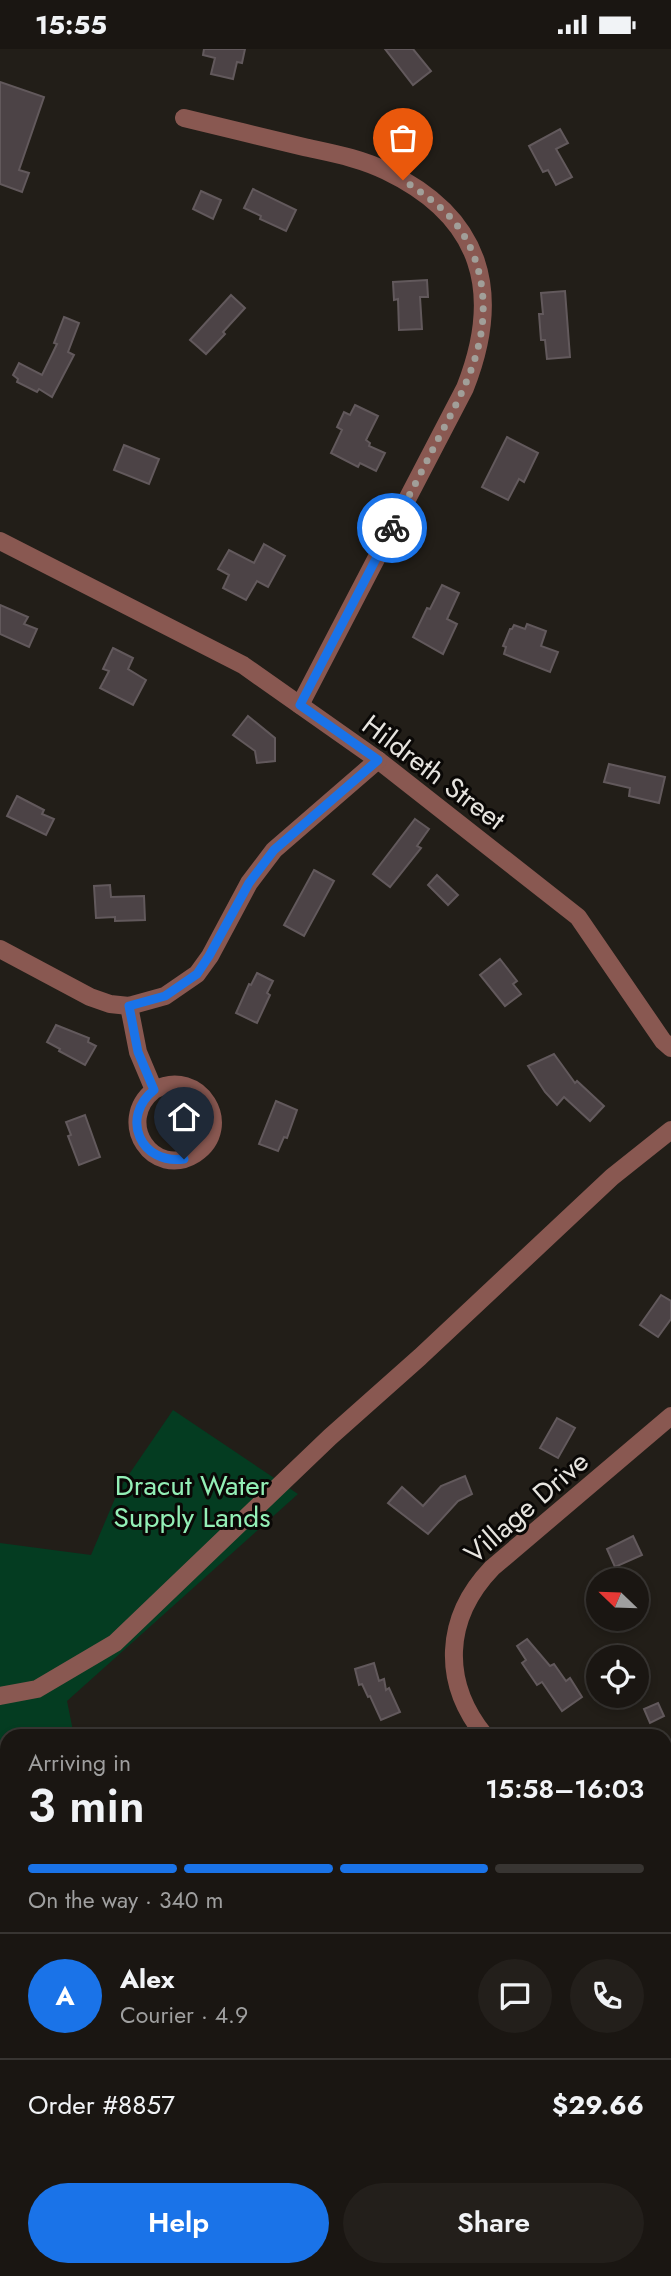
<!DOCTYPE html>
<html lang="en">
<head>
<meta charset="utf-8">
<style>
  :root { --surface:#1a1612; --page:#231f1b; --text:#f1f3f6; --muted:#9f9f9f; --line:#383532; --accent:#1a73e8 }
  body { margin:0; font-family:Jost,sans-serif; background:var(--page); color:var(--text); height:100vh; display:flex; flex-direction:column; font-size:26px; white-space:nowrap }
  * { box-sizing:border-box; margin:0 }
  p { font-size:23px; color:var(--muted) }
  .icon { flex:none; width:38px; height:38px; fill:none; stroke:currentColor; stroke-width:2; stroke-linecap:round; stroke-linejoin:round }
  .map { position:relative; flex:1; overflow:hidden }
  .sheet { position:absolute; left:0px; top:1680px; width:672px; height:548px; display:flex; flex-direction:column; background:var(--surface); border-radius:21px 21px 0 0; box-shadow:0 4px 10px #0003,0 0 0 2px var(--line) }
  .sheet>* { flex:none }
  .needle { width:46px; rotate:293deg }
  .buttons { position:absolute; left:586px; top:1519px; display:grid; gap:14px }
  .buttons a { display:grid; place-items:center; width:63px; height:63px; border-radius:50%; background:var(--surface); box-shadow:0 4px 10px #0003,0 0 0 2px var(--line); font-size:35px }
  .pin { position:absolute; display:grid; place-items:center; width:60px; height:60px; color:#fff; margin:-72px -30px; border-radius:50% 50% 50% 0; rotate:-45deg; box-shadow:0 0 7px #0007 }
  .pin .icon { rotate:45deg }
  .courier { position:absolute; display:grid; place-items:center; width:70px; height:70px; margin:-35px; border:5px solid #1a73e8; border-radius:50%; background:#fff; color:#222; box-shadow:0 2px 9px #0007 }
  .summary em { font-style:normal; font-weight:600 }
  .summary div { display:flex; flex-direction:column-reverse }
  .summary { display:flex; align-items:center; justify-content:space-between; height:119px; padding:0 28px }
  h1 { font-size:46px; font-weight:600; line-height:52px }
  .bar { display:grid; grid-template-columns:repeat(4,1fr); gap:10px 7px; align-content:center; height:84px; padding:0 28px }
  .bar i { height:9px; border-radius:5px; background:var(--line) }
  .bar .active { background:var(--accent) }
  .bar p { grid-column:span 4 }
  .line { display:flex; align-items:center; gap:18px; padding:0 28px; border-top:2px solid var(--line) }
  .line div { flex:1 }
  .round { display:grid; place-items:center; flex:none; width:74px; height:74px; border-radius:37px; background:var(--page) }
  .cta { display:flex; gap:14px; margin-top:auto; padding:14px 28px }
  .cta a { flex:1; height:80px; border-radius:42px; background:var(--accent); color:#fff; font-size:28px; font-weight:600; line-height:80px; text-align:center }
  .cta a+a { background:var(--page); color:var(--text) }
  .status { display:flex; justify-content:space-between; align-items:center; height:49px; padding:0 35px; background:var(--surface); direction:ltr }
  .status svg { height:19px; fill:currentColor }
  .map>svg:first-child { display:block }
  .green { fill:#043c21 }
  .building { fill:#4c4346; stroke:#62595c; stroke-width:2 }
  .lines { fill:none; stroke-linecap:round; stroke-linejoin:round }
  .minor { stroke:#895851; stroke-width:18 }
  .done { stroke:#a19f99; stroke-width:7; stroke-dasharray:0 12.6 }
  .route { stroke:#1a73e8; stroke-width:9 }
  .labels { text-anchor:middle; stroke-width:6; stroke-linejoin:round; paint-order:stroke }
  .street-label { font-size:28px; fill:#e6e4df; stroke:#0a0806 }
  .park-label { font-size:28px; fill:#93efb6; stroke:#0a0806 }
</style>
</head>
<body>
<div class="status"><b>15:55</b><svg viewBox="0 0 49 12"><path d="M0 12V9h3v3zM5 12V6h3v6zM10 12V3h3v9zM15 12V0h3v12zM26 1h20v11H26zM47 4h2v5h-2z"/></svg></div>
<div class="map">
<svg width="671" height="2227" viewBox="0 0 671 2227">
  <rect width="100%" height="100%" fill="#221e18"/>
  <path class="green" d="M 173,1361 L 298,1445 L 67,1652 L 74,1687 L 7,1687 L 7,1949 L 0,1952 L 0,1494 L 91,1506 L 119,1440 Z"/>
  <g class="building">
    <path d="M 204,0 L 245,0 L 242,14 L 237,13 L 233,30 L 211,25 L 215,9 L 203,6 Z"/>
    <path d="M 385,0 L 413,0 L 431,22 L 413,36 Z"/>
    <path d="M 0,33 L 44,48 L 19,121 L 29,124 L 22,143 L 0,135 Z"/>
    <path d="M 560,80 L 568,94 L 556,100 L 572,128 L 556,136 L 548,121 L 543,123 L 529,97 Z"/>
    <path d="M 253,140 L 296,161 L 286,182 L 260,170 L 261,167 L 244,159 Z"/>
    <path d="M 201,142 L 221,151 L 213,170 L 193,160 Z"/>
    <path d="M 427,231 L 428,248 L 420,248 L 422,280 L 399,281 L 398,250 L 394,251 L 393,233 Z"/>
    <path d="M 565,242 L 570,308 L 547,310 L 545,291 L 541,291 L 539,265 L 543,265 L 541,244 Z"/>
    <path d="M 231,246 L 245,259 L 223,283 L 225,285 L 206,305 L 190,291 Z"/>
    <path d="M 64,268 L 79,274 L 68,303 L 74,306 L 52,348 L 39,340 L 37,343 L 17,333 L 18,330 L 13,326 L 19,314 L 42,326 L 57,295 L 54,294 Z"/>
    <path d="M 355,356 L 378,367 L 366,391 L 370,394 L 369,397 L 385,404 L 376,422 L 360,414 L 358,418 L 331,404 L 342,381 L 337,378 L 344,363 L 350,366 Z"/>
    <path d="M 507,388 L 538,404 L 524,433 L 519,430 L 508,451 L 482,438 Z"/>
    <path d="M 124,396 L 159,410 L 149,435 L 114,421 Z"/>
    <path d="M 264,495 L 285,507 L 268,538 L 257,532 L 246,551 L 223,539 L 229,526 L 218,520 L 229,501 L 254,514 Z"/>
    <path d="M 442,536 L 459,544 L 447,570 L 457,575 L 443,605 L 413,588 L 427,559 L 430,560 Z"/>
    <path d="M 0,556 L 28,568 L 24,575 L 37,580 L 29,598 L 0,585 Z"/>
    <path d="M 527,575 L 546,582 L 541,597 L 558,603 L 550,623 L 504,605 L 506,598 L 503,597 L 510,580 L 512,580 L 514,576 L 525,580 Z"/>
    <path d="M 113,599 L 133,609 L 128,620 L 146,631 L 133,656 L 100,639 L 109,622 L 103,620 Z"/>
    <path d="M 248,667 L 275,689 L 275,712 L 257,714 L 255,702 L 233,686 Z"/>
    <path d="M 609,715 L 665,728 L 659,754 L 629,747 L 630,739 L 604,733 Z"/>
    <path d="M 17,747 L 44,761 L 42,765 L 54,770 L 46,786 L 7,767 Z"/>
    <path d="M 415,770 L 429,780 L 417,797 L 421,799 L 390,838 L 373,825 Z"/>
    <path d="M 314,821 L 334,832 L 304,887 L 284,876 Z"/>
    <path d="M 437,826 L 458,846 L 448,856 L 428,836 Z"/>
    <path d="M 110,836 L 111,848 L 144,847 L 145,871 L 115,872 L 115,868 L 96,869 L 94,837 Z"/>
    <path d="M 500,910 L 517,932 L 513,935 L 521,945 L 505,957 L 480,926 Z"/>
    <path d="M 257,924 L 273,932 L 267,944 L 270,946 L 257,974 L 236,964 L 249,935 L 251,936 Z"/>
    <path d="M 56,976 L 89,989 L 88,993 L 96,997 L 85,1016 L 59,1002 L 60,1000 L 47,993 Z"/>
    <path d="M 554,1005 L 575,1034 L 577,1032 L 604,1057 L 590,1072 L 564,1048 L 557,1056 L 545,1043 L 528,1017 Z"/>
    <path d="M 276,1052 L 297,1061 L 287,1089 L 284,1088 L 278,1102 L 259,1095 Z"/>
    <path d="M 85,1066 L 100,1108 L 79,1116 L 68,1087 L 71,1086 L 66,1073 Z"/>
    <path d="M 661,1246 L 671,1252 L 671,1270 L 658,1288 L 640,1276 Z"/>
    <path d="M 557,1369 L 575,1379 L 558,1409 L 540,1399 Z"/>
    <path d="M 465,1427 L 472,1445 L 458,1452 L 428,1485 L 388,1454 L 402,1438 L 423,1457 L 441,1437 Z"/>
    <path d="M 633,1487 L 642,1506 L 615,1518 L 607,1500 Z"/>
    <path d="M 527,1590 L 550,1617 L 554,1615 L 566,1632 L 570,1629 L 582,1648 L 562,1662 L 542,1633 L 537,1636 L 522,1614 L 526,1611 L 517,1597 Z"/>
    <path d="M 374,1614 L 379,1632 L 384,1630 L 386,1641 L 389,1639 L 400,1663 L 381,1671 L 370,1647 L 368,1648 L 362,1635 L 359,1636 L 355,1620 Z"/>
    <path d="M 658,1654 L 664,1667 L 650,1674 L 644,1660 Z"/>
  </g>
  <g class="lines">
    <g class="minor">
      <path d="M 184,69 C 224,79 264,88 304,98 C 331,104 360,109 386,122 C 482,168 503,243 465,339 L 300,656"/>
      <path d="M 0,492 L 243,616 L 378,711 L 578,868 L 663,992 L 671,999"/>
      <path d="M 0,900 L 90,948 L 110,955 L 129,957 L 165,947 L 197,925 L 210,907 L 249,834 L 274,801 L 378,711"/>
      <path d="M 129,957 L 138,1003 L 154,1041 C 200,1017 236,1078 195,1105 C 154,1131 114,1073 154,1041"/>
      <path d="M 0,1647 L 37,1640 L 115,1594 L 330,1388 L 420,1308 L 612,1128 L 671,1081"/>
      <path d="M 485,1687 C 441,1633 444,1569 492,1519 L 671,1367"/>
      <path d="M 665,1805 L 671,1805"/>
      <path d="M 104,2221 L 131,2227"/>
      <path d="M 5,2227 L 17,2221"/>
      <path d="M 509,2227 L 510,2221"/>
    </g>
  </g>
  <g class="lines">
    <path class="done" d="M 392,479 C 407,451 422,422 436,394 C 464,341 493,290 480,228 C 476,209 468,190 456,175 C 442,157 422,144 403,131"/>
    <path class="route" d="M 184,1110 C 140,1116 120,1068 154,1041 L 138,1003 L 129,957 L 165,947 L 197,925 L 209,907 L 249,834 L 274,801 L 378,711 L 300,656 L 392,479"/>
  </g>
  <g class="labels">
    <g class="street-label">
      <text transform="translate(434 723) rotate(37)" y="10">Hildreth Street</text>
      <text transform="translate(526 1458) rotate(-41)" y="10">Village Drive</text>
    </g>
    <g class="park-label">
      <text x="192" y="1446">Dracut Water<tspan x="192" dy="32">Supply Lands</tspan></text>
    </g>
  </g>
</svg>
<div class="buttons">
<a><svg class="needle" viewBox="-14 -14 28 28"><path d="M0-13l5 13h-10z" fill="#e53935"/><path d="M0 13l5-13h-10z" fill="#9f9f9f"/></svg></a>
<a><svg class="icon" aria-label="locate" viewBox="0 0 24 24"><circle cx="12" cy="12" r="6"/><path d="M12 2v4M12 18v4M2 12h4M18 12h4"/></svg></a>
</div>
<div class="pin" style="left:403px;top:131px;background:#ea580c"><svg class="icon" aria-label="bag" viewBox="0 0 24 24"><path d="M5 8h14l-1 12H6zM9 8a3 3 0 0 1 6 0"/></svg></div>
<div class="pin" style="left:184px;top:1110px;background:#1f2937"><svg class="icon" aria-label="home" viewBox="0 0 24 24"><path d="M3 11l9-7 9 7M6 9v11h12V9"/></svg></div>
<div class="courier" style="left:392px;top:479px"><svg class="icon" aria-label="bike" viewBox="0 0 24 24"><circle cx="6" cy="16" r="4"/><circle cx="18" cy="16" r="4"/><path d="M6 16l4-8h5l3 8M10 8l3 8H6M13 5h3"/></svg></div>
<section class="sheet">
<div class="summary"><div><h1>3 min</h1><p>Arriving in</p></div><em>15:58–16:03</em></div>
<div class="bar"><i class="active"></i><i class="active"></i><i class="active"></i><i></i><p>On the way · 340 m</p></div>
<div class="line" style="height:126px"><b class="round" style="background:var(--accent);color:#fff">A</b><div><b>Alex</b><p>Courier · 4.9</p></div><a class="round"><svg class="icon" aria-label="chat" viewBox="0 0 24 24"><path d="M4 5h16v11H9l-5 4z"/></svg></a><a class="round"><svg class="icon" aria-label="phone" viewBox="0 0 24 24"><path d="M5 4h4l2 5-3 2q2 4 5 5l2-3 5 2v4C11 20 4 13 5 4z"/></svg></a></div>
<div class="line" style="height:91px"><div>Order #8857</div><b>$29.66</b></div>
<div class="cta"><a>Help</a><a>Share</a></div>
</section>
</div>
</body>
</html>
